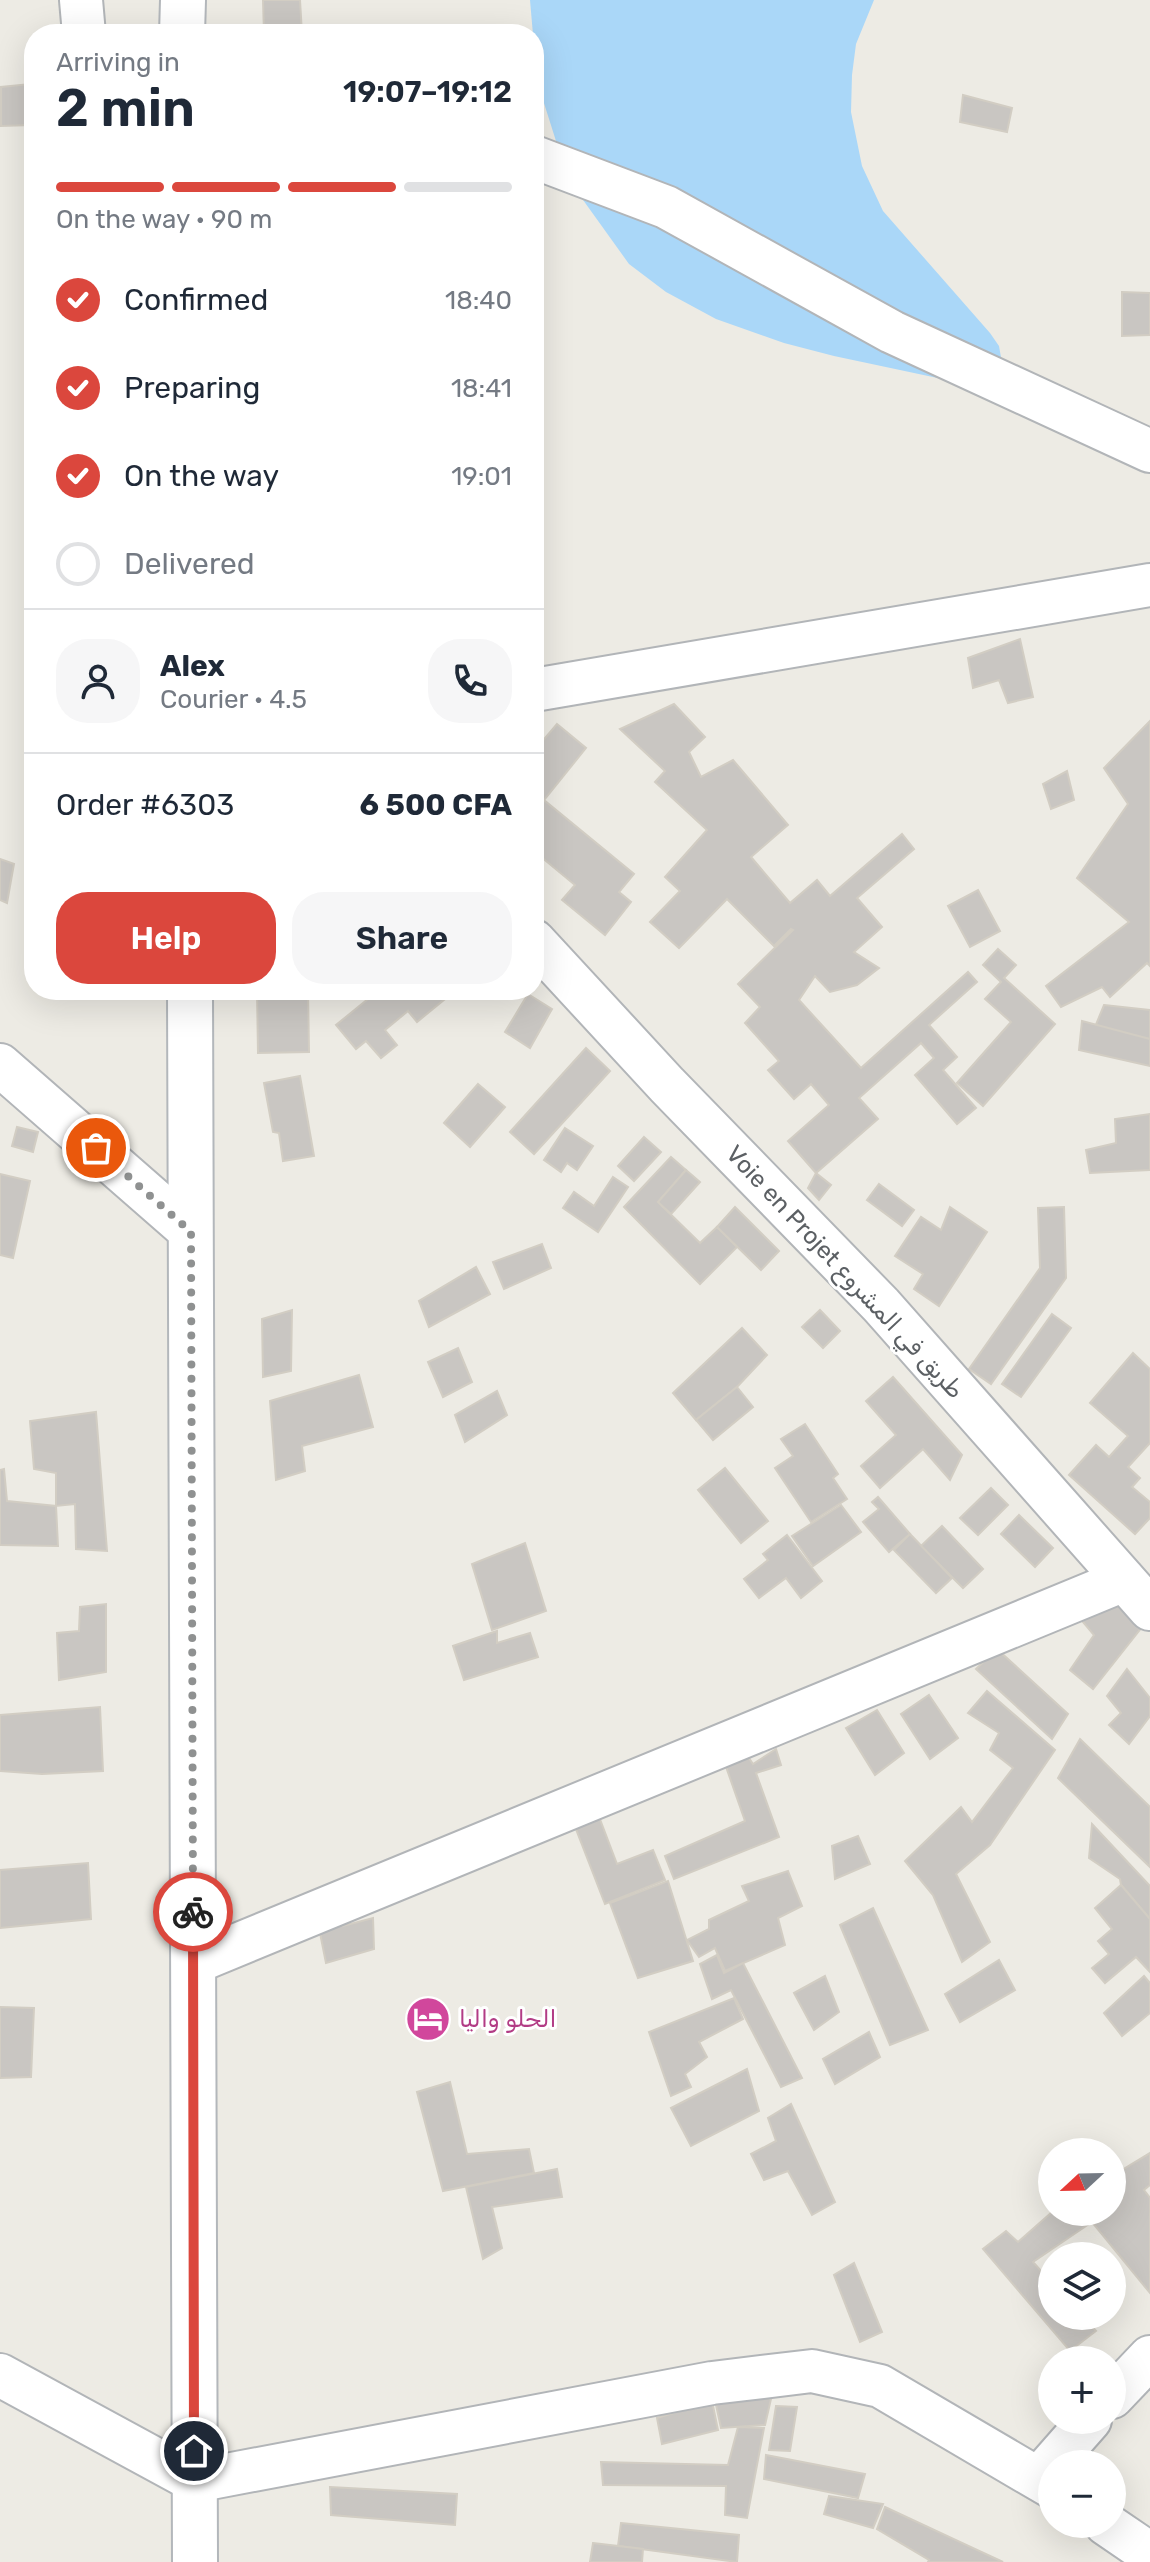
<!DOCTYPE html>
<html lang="en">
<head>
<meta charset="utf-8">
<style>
  :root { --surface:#fff; --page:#f6f6f7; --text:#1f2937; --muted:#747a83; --line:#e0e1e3; --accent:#db473d }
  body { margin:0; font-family:Rubik,"Noto Sans Arabic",sans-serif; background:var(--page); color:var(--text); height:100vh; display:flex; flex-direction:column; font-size:30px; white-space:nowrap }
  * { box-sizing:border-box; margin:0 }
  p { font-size:26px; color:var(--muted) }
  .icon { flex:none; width:44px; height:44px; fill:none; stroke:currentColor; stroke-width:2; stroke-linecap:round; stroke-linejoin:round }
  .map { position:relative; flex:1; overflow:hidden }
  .drawer { position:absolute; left:24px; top:24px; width:520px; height:976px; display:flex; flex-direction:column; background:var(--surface); border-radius:32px; box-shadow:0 8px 32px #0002 }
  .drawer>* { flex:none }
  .needle { width:52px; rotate:248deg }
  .fabs { position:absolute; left:1038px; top:2138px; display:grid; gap:16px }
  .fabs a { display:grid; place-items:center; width:88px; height:88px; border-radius:50%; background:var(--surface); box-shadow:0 8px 32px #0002; font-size:40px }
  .pin { position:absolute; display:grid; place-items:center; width:68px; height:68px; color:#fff; margin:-34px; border:4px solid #fff; border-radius:50%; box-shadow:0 2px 8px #0007 }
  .courier { position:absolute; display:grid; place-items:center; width:80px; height:80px; margin:-40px; border:6px solid #db473d; border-radius:50%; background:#fff; color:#222; box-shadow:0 2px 10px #0007 }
  .overview em { font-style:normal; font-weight:600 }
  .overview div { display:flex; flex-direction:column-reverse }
  .overview { display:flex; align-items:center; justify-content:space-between; height:136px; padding:0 32px }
  h1 { font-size:52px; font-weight:600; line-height:60px }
  .bar { display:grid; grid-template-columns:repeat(4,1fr); gap:12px 8px; align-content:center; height:96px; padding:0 32px }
  .bar i { height:10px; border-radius:6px; background:var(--line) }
  .bar .current { background:var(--accent) }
  .bar p { grid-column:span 4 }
  .line { display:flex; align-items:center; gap:20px; padding:0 32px; border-top:2px solid var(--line) }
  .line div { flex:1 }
  .round { display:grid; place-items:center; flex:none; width:84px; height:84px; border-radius:32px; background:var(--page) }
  ol { padding:0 32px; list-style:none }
  li { display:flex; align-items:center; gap:24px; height:88px }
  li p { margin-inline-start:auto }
  li .icon { padding:8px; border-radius:50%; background:var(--accent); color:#fff; stroke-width:4 }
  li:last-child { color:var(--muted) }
  li i { width:44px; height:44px; border:4px solid var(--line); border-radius:50% }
  .cta { display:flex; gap:16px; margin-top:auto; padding:16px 32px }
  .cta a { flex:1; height:92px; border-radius:32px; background:var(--accent); color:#fff; font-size:32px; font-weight:600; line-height:92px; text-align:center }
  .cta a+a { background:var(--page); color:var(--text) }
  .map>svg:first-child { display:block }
  .water { fill:#aad7f8 }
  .building { fill:#c9c6c2; stroke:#d2cdc3; stroke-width:2 }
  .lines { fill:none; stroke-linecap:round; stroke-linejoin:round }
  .street-casing { stroke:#b2b5b8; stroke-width:46 }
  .secondary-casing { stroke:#b3b7bb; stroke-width:48 }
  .street { stroke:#fff; stroke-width:42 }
  .secondary { stroke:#fff; stroke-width:44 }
  .done { stroke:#8f9191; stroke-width:8; stroke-dasharray:0 14.4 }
  .route { stroke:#db473d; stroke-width:10 }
  .labels { text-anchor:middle; stroke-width:6; stroke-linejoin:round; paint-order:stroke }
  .street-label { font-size:24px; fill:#5c6064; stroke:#fff }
  .hotel-label { font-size:24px; fill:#b23c85; stroke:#fff; text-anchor:start }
</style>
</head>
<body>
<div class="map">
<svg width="1150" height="2562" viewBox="0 0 1150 2562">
  <rect width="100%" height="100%" fill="#edebe4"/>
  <path class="water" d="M 530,0 L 874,0 L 856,44 L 852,75 L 851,112 L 862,166 L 883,211 L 990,333 L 999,346 L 1002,363 L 971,382 L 947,380 L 834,356 L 784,343 L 716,319 L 666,292 L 629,264 L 568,179 L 537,81 Z"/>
  <g class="building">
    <path d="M 263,0 L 300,0 L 302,34 L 264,34 Z"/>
    <path d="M 30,84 L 31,125 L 1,126 L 1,87 Z"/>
    <path d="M 963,95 L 1012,108 L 1007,132 L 960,122 Z"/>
    <path d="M 1122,292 L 1150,293 L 1150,335 L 1122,336 Z"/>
    <path d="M 1020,639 L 1033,697 L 1008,703 L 999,680 L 973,688 L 968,658 Z"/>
    <path d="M 674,704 L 705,737 L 689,752 L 701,777 L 733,760 L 788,825 L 751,857 L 790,903 L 817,880 L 830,896 L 902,834 L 914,849 L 857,898 L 882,927 L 854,952 L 879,968 L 857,985 L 830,992 L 815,976 L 799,1000 L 861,1068 L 968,972 L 977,982 L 929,1025 L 957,1057 L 943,1070 L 976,1108 L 957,1124 L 915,1075 L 934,1058 L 921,1043 L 859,1098 L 878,1119 L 816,1173 L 788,1141 L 829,1105 L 811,1084 L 794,1099 L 768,1070 L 779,1061 L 745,1023 L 760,1007 L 738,984 L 793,930 L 791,929 L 774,946 L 727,899 L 679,948 L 650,922 L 680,891 L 665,877 L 707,830 L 655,782 L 665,771 L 620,729 Z"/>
    <path d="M 1150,721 L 1150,966 L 1147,963 L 1110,997 L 1102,987 L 1061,1007 L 1046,986 L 1129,922 L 1077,878 L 1128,804 L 1104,768 Z"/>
    <path d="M 557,724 L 586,748 L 544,800 L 634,874 L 619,892 L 631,902 L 605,935 L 562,900 L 575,885 L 534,851 L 534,774 L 536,771 L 534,769 L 534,751 Z"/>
    <path d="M 1067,771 L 1074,800 L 1051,809 L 1043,784 Z"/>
    <path d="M 0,859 L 14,864 L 7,903 L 0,900 Z"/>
    <path d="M 978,890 L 1000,931 L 970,947 L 948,906 Z"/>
    <path d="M 998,949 L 1016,965 L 1004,978 L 1055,1024 L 983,1106 L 957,1083 L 1011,1022 L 985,999 L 1001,982 L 983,965 Z"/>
    <path d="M 257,990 L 308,990 L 309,1052 L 258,1053 Z"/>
    <path d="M 379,990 L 438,990 L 445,999 L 417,1022 L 408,1011 L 385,1030 L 397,1045 L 381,1058 L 366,1041 L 356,1049 L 336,1025 Z"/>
    <path d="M 528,994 L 552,1009 L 530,1048 L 505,1032 Z"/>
    <path d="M 1104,1005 L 1150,1010 L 1150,1039 L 1095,1027 Z"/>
    <path d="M 1082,1021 L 1150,1039 L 1150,1066 L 1079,1050 Z"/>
    <path d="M 586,1048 L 610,1071 L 534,1154 L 510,1132 Z"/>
    <path d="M 300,1076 L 314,1156 L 283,1161 L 279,1133 L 273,1132 L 264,1083 Z"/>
    <path d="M 478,1084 L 505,1107 L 470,1147 L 444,1123 Z"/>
    <path d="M 1150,1114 L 1150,1170 L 1090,1173 L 1086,1150 L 1116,1143 L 1115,1119 Z"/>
    <path d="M 17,1127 L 38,1132 L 33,1152 L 12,1146 Z"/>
    <path d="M 565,1128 L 593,1146 L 577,1170 L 567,1163 L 561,1172 L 544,1160 Z"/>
    <path d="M 644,1137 L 661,1152 L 634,1181 L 618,1166 Z"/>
    <path d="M 671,1157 L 686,1170 L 658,1202 L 700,1243 L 717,1227 L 737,1247 L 700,1284 L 624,1207 Z"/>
    <path d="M 686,1170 L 700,1182 L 671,1214 L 658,1202 Z"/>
    <path d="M 816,1173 L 831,1185 L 819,1200 L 808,1188 Z"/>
    <path d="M 0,1174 L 30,1181 L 13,1258 L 0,1255 Z"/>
    <path d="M 613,1177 L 628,1187 L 598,1232 L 563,1208 L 574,1192 L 594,1206 Z"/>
    <path d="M 879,1184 L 914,1210 L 902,1226 L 867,1200 Z"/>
    <path d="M 735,1207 L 779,1251 L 761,1270 L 717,1227 Z"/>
    <path d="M 950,1207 L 987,1232 L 939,1306 L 914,1289 L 923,1274 L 895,1256 L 921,1217 L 941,1230 Z"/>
    <path d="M 1064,1207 L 1066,1278 L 991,1384 L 969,1369 L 1040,1268 L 1038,1208 Z"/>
    <path d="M 542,1244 L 551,1268 L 504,1289 L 493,1262 Z"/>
    <path d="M 476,1267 L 490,1294 L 429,1327 L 419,1301 Z"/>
    <path d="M 292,1310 L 291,1371 L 263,1377 L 262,1319 Z"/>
    <path d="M 820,1310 L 840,1331 L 823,1348 L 802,1327 Z"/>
    <path d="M 1052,1314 L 1071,1328 L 1021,1397 L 1002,1384 Z"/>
    <path d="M 742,1328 L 767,1355 L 737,1387 L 696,1420 L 673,1393 Z"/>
    <path d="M 458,1348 L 472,1382 L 443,1397 L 428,1362 Z"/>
    <path d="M 1133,1353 L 1150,1369 L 1150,1443 L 1128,1467 L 1140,1478 L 1132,1487 L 1150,1502 L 1150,1518 L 1135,1534 L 1069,1475 L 1096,1445 L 1109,1457 L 1128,1436 L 1090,1403 Z"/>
    <path d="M 359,1375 L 373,1427 L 302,1446 L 305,1471 L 276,1480 L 270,1401 Z"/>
    <path d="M 893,1377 L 962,1455 L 950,1480 L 923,1449 L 880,1488 L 861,1466 L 896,1435 L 866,1401 Z"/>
    <path d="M 737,1387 L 753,1407 L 713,1440 L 696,1420 Z"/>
    <path d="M 497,1391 L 507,1415 L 465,1442 L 455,1415 Z"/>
    <path d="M 96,1412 L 107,1551 L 76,1549 L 75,1504 L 56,1506 L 56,1473 L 34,1469 L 30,1421 Z"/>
    <path d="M 805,1424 L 838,1474 L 833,1478 L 847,1499 L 811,1522 L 775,1468 L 793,1456 L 781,1439 Z"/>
    <path d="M 725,1468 L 768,1521 L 741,1543 L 698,1490 Z"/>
    <path d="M 4,1469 L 7,1501 L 56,1506 L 58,1546 L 0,1545 L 0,1470 Z"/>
    <path d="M 991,1488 L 1008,1505 L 978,1535 L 960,1518 Z"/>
    <path d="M 878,1497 L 910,1534 L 889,1552 L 863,1522 L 879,1509 L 872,1502 Z"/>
    <path d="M 841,1505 L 861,1532 L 813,1566 L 792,1536 Z"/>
    <path d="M 1019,1515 L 1053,1548 L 1035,1567 L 1001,1534 Z"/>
    <path d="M 942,1526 L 983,1569 L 963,1588 L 921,1546 Z"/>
    <path d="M 910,1534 L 952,1578 L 936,1593 L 894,1550 Z"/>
    <path d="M 787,1535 L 822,1581 L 801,1598 L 786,1578 L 759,1598 L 744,1579 L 768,1560 L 763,1554 Z"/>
    <path d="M 525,1543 L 546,1611 L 492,1630 L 472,1564 Z"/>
    <path d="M 1098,1582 L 1142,1627 L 1093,1689 L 1070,1670 L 1094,1635 L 1067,1603 Z"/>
    <path d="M 106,1604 L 106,1672 L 59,1680 L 57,1633 L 79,1631 L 80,1607 Z"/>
    <path d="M 497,1631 L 497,1643 L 530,1633 L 538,1657 L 464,1680 L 453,1646 Z"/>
    <path d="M 997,1649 L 1068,1714 L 1052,1739 L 976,1669 Z"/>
    <path d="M 1127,1669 L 1150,1698 L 1150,1716 L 1129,1744 L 1109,1725 L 1121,1713 L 1107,1696 Z"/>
    <path d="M 987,1691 L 1055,1750 L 990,1845 L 956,1874 L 990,1942 L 962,1962 L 933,1895 L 905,1861 L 961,1807 L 972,1822 L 1013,1768 L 990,1750 L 999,1733 L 968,1713 Z"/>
    <path d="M 929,1695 L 958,1738 L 930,1759 L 901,1714 Z"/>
    <path d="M 100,1707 L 103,1771 L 42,1774 L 0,1771 L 0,1715 Z"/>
    <path d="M 877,1710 L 904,1753 L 875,1775 L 846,1728 Z"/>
    <path d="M 1080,1739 L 1150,1807 L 1150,1867 L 1058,1778 Z"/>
    <path d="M 776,1749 L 781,1765 L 756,1773 L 779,1837 L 674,1879 L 665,1856 L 745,1821 L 724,1761 L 745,1752 L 753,1764 Z"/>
    <path d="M 598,1814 L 617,1864 L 653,1850 L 665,1880 L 605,1904 L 574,1824 Z"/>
    <path d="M 1092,1824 L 1150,1886 L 1150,1919 L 1121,1885 L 1120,1879 L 1089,1858 Z"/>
    <path d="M 858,1836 L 870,1864 L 835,1879 L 832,1846 Z"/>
    <path d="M 88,1863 L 91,1919 L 0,1928 L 0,1870 Z"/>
    <path d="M 788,1871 L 802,1906 L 778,1918 L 785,1945 L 725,1971 L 715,1948 L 699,1957 L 687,1940 L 709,1929 L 709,1920 L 749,1901 L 742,1886 Z"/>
    <path d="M 668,1881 L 693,1961 L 638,1978 L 610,1903 Z"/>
    <path d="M 1121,1885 L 1150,1919 L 1150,1972 L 1136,1957 L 1105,1983 L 1092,1968 L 1109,1954 L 1098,1941 L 1112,1929 L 1095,1908 Z"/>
    <path d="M 873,1908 L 928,2030 L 890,2045 L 840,1925 Z"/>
    <path d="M 343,1912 L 343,1926 L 373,1918 L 374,1949 L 326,1963 L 318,1923 Z"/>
    <path d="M 717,1955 L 724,1973 L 743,1963 L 802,2078 L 781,2087 L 731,1990 L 712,1999 L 700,1964 Z"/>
    <path d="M 999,1960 L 1015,1990 L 960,2022 L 945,1994 Z"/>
    <path d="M 825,1976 L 839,2012 L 814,2030 L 794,1993 Z"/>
    <path d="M 1144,1976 L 1150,1983 L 1150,2013 L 1122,2036 L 1104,2013 Z"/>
    <path d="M 734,1998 L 743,2019 L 699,2042 L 707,2057 L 685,2074 L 691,2087 L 671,2096 L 649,2032 Z"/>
    <path d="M 0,2007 L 34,2008 L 31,2077 L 0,2078 Z"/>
    <path d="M 869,2032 L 880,2057 L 835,2084 L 823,2059 Z"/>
    <path d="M 747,2069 L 759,2111 L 691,2146 L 671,2108 Z"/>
    <path d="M 450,2082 L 467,2154 L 529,2149 L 534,2173 L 443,2191 L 417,2092 Z"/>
    <path d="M 791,2104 L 835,2202 L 812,2215 L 788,2171 L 764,2180 L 751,2154 L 776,2141 L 768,2118 Z"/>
    <path d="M 1150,2153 L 1150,2185 L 1144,2190 L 1150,2198 L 1150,2293 L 1092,2222 L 1033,2262 L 1052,2283 L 1052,2316 L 1082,2316 L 1096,2331 L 1070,2351 L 983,2249 L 1006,2231 L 1018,2242 L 1052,2212 L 1112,2212 L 1112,2176 Z"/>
    <path d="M 557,2169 L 562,2197 L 492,2207 L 502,2248 L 483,2259 L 466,2187 Z"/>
    <path d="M 854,2263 L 882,2332 L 860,2342 L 834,2275 Z"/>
    <path d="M 752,2393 L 771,2399 L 765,2425 L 721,2428 L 716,2405 Z"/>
    <path d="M 712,2401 L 718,2430 L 662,2444 L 657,2418 Z"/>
    <path d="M 776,2406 L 797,2407 L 790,2451 L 769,2450 Z"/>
    <path d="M 738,2427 L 764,2428 L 747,2518 L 725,2515 L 726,2486 L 603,2485 L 601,2462 L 728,2465 Z"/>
    <path d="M 766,2455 L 865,2474 L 858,2498 L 764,2479 Z"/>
    <path d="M 330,2487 L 457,2494 L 455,2525 L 331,2515 Z"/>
    <path d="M 829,2496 L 883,2504 L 873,2528 L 824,2514 Z"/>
    <path d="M 885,2507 L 1003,2562 L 928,2562 L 929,2560 L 877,2529 Z"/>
    <path d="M 621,2523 L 739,2535 L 737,2562 L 618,2546 Z"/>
    <path d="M 593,2543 L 643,2549 L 642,2562 L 590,2562 Z"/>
  </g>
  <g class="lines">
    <g class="street-casing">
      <g id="street">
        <path d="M 81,0 L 84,34"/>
        <path d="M 534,157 L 666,207 L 892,332 L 1150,451"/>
        <path d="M 534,690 L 1150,585"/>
        <path d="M 534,941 L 667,1085 L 881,1305 L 1150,1609"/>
        <path d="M 0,1065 L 191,1232"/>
        <path d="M 193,1963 L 1124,1580"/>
        <path d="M 0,2375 L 195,2481 L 712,2383 L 812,2371 L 880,2386 L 1052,2487"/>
        <path d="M 1112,2397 L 1150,2357"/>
        <path d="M 1039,2478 L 1090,2420"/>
        <path d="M 1106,2524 L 1150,2554"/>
      </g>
    </g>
    <g class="secondary-casing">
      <g id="secondary">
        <path d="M 182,34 L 183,0"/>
        <path d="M 190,990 L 195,2562"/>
      </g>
    </g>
    <use href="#street" class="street"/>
    <use href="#secondary" class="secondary"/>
  </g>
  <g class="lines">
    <path class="done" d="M 96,1148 L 191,1232 L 193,1912"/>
    <path class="route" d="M 193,1912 L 194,2451"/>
  </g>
  <defs>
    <g id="hotel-disc" transform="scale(2.3)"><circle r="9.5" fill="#d1479c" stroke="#fff"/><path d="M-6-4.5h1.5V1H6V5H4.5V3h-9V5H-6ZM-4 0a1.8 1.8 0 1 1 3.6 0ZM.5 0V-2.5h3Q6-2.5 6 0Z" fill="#fff"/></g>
  </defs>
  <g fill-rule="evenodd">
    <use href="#hotel-disc" x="428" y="2019"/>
  </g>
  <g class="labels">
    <g class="street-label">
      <text transform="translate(845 1272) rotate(47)" y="8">Voie en Projet طريق في المشروع</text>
    </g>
    <g class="hotel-label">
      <text x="459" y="2027">الحلو واليا</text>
    </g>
  </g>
</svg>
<div class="fabs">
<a><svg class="needle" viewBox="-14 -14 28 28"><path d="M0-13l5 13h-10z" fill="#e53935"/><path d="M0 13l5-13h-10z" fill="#747a83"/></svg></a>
<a><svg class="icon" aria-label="layers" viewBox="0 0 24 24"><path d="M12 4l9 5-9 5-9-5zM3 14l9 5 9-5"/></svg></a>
<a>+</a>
<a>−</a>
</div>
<div class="pin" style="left:96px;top:1148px;background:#ea580c"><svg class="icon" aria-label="bag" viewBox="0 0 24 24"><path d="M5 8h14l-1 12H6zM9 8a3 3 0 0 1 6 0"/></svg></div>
<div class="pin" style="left:194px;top:2451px;background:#1f2937"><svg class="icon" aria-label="home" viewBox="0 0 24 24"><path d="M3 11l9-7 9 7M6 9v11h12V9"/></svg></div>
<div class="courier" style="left:193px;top:1912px"><svg class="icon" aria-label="bike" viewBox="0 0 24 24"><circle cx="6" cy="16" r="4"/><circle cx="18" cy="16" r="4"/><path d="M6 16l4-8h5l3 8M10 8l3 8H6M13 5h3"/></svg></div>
<section class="drawer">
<div class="overview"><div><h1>2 min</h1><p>Arriving in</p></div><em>19:07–19:12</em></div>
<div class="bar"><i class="current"></i><i class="current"></i><i class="current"></i><i></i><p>On the way · 90 m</p></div>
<ol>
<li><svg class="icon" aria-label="check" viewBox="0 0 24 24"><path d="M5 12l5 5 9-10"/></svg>Confirmed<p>18:40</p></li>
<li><svg class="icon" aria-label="check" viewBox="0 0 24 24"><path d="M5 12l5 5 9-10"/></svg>Preparing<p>18:41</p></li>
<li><svg class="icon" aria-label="check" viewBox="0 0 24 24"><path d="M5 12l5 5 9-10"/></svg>On the way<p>19:01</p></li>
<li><i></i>Delivered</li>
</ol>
<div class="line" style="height:144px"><a class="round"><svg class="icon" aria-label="person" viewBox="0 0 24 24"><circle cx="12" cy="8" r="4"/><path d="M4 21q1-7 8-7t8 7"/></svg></a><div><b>Alex</b><p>Courier · 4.5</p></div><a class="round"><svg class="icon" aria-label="phone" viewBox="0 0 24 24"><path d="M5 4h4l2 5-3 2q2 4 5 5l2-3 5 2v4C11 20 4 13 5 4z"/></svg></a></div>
<div class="line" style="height:104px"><div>Order #6303</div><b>6 500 CFA</b></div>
<div class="cta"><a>Help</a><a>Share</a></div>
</section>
</div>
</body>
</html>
